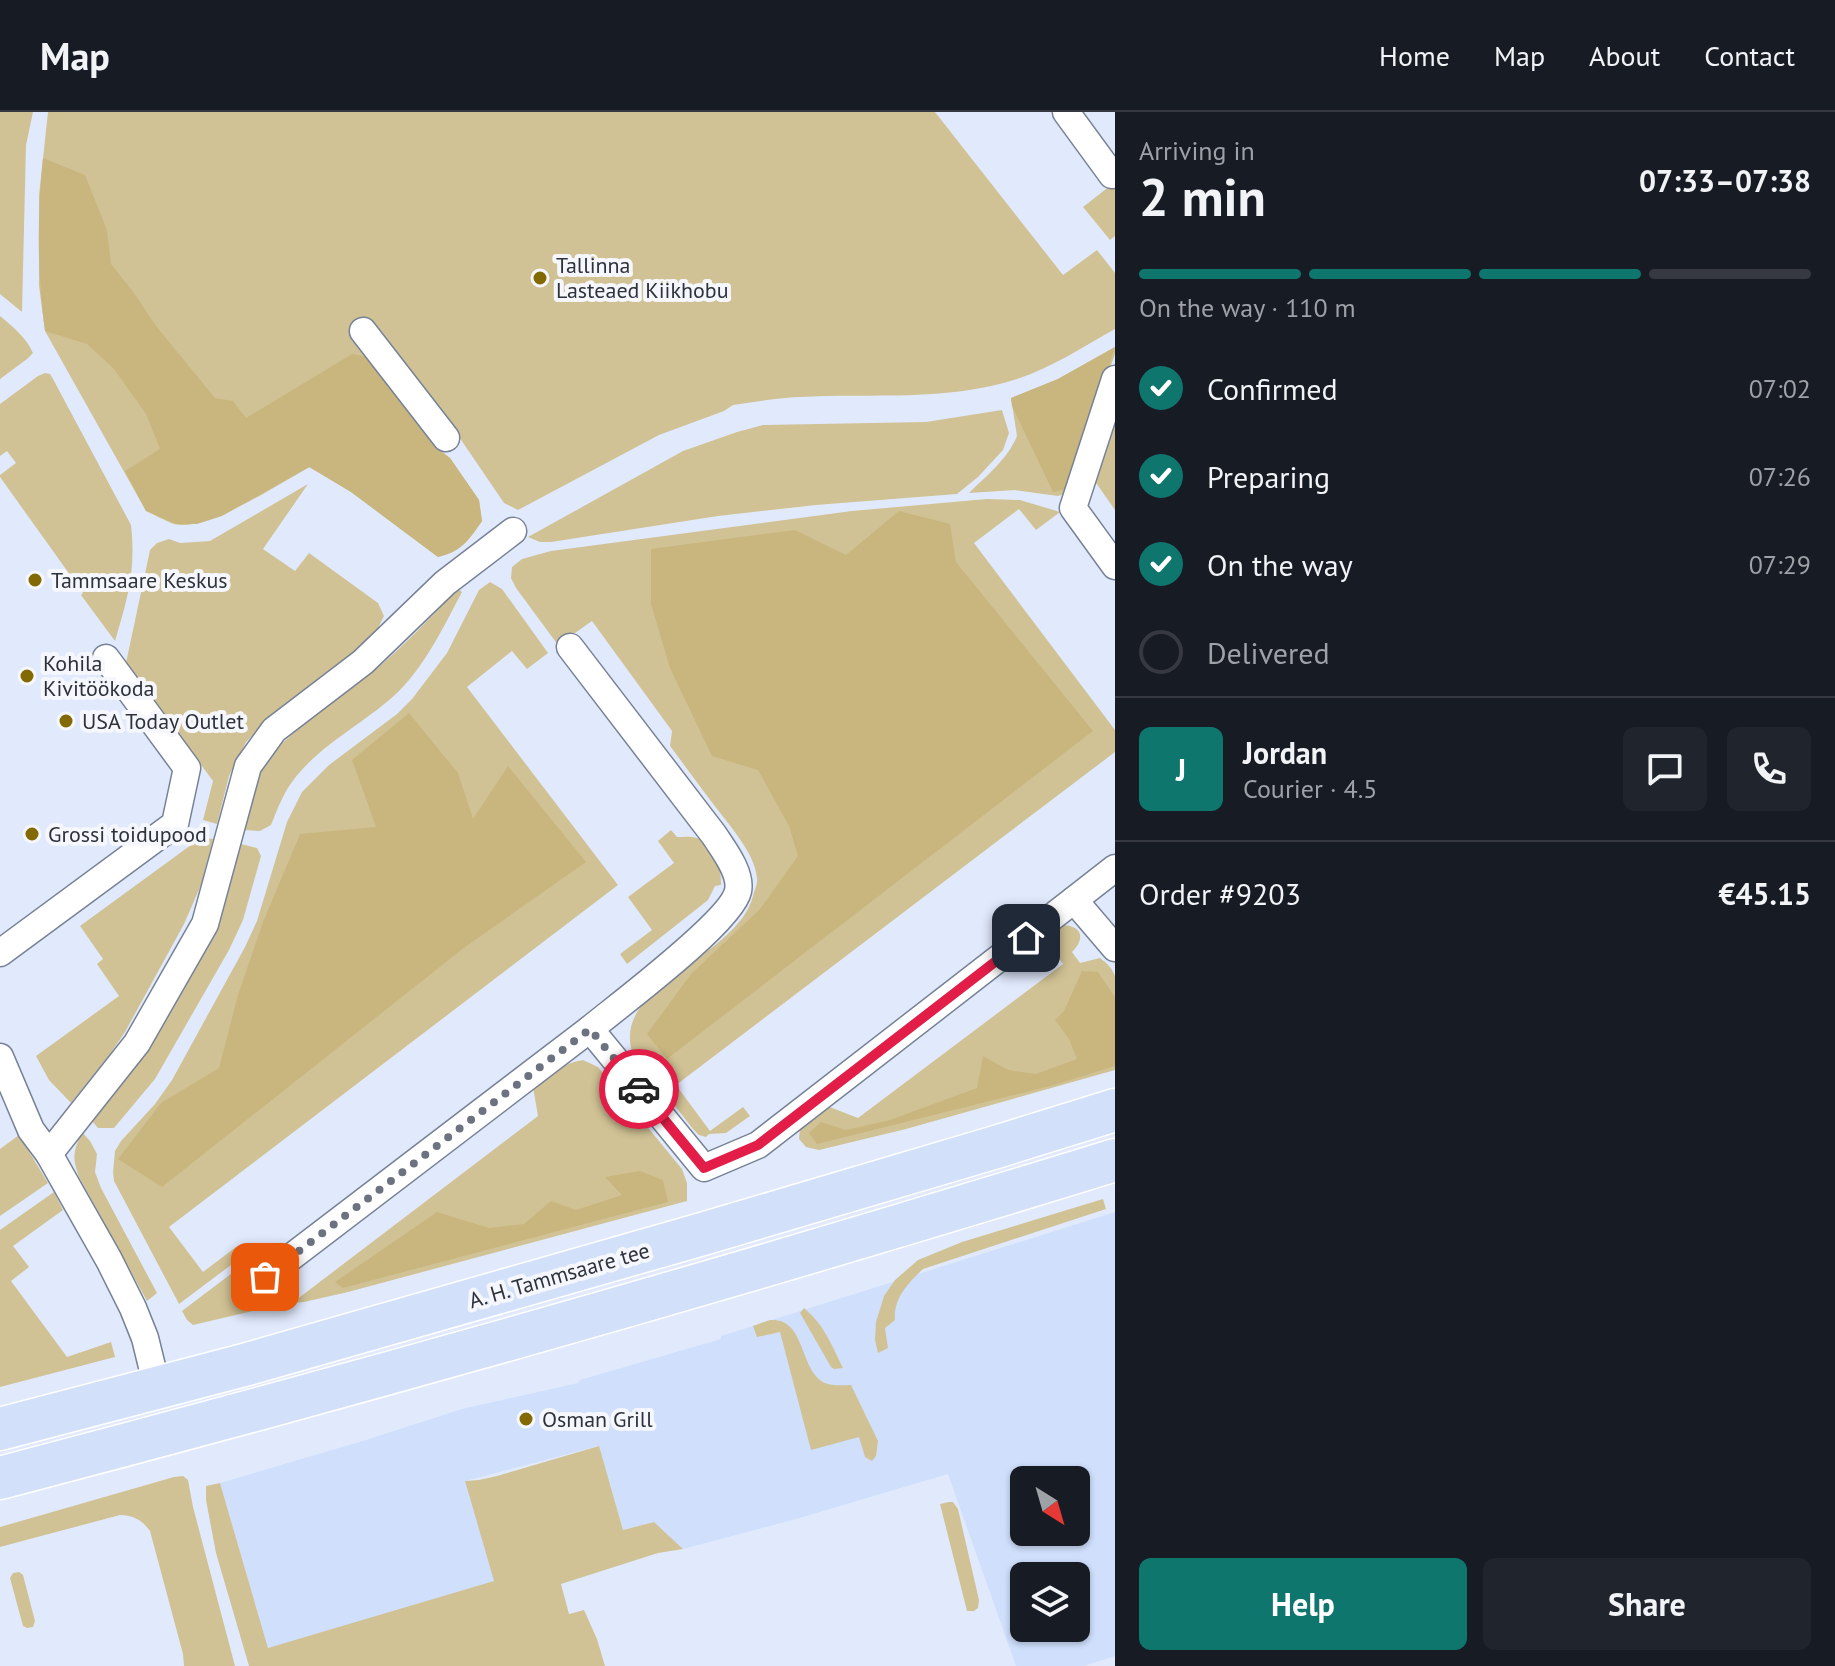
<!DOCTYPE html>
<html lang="en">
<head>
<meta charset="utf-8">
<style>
  :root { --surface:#171b24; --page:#20242c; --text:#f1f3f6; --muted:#9ea1a6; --line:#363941; --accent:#0f766e }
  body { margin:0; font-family:"PT Sans",sans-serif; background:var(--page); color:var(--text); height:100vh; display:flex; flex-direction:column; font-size:30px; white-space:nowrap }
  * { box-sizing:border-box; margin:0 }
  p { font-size:26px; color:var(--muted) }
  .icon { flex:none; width:44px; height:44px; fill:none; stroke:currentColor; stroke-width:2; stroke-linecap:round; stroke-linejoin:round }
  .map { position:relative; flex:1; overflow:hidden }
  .sheet { display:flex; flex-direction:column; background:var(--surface); width:720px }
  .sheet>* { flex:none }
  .needle { width:52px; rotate:143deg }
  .tools { position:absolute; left:1010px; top:1354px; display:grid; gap:16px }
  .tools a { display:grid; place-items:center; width:80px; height:80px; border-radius:12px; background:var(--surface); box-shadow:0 2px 6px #0004; font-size:40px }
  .pin { position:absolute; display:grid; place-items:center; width:68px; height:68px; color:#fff; margin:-34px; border-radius:16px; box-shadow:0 4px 12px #0006 }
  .courier { position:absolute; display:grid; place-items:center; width:80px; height:80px; margin:-40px; border:6px solid #e11d48; border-radius:50%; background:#fff; color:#222; box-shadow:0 2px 10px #0007 }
  .head em { font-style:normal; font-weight:700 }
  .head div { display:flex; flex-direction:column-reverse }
  .head { display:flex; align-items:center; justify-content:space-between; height:136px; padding:0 24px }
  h1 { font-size:52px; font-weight:700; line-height:60px }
  .bar { display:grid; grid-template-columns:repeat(4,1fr); gap:12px 8px; align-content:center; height:96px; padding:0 24px }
  .bar i { height:10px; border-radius:6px; background:var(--line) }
  .bar .active { background:var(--accent) }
  .bar p { grid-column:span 4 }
  .line { display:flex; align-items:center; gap:20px; padding:0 24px; border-top:2px solid var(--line) }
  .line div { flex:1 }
  .round { display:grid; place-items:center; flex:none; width:84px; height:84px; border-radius:12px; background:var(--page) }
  ol { padding:0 24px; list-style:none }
  li { display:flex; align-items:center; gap:24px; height:88px }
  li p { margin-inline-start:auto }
  li .icon { padding:8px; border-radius:50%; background:var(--accent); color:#fff; stroke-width:4 }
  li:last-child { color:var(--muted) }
  li i { width:44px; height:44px; border:4px solid var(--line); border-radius:50% }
  .action { display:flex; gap:16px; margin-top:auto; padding:16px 24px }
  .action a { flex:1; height:92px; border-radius:12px; background:var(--accent); color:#fff; font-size:32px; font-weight:700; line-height:92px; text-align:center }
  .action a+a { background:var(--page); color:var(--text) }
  header { display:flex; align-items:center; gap:48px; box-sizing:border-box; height:112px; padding:0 40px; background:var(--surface); border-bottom:2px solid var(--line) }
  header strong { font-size:38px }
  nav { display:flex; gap:44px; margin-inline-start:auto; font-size:28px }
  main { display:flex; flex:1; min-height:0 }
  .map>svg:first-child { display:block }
  .built { fill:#cfdffc; fill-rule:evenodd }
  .green { fill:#d1c295 }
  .forest { fill:#c9b67e }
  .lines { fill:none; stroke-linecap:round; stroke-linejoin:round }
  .street-casing { stroke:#778296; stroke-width:29 }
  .primary-casing { stroke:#fff; stroke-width:45 }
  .street { stroke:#fff; stroke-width:26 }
  .primary { stroke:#d3e0fa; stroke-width:42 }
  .done { stroke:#6c727f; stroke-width:8; stroke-dasharray:0 14.4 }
  .route { stroke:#e11d48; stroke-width:10 }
  .poi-dot { fill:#836902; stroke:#f5f7fc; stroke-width:3 }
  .labels { text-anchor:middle; stroke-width:8; stroke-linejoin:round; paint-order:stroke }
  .poi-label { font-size:22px; fill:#2d323b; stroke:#f5f7fc; text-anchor:start }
  .street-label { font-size:22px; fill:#2d323b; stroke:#f5f7fc }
</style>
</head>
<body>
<header>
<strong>Map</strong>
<nav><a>Home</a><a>Map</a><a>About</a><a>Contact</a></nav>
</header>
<main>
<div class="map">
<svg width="1115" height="1554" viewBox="0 0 1115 1554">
  <rect width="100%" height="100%" fill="#e1eafd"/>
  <path class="built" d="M 1115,1100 L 1115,1544 L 1084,1554 L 1016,1554 L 948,1362 L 796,1407 L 683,1437 L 654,1410 L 623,1418 L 598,1334 L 465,1369 L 499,1485 L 268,1536 L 220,1371 L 366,1328 L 462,1297 L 578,1271 L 580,1268 L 721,1227 L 721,1224 ZM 1024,1368 L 1076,1368 L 1076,1420 L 1024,1420 ZM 1024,1464 L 1076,1464 L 1076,1516 L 1024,1516 Z"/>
  <g class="green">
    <path d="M 0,0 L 33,0 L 26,33 L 22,200 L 0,182 Z"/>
    <path d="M 48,0 L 935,0 L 1063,163 L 1097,138 L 1115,161 L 1115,217 C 1083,235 1051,256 1017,267 C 946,290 872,281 799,285 C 777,286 755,290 733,293 L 724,299 L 659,323 L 518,398 L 504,391 L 455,319 L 436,334 L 450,346 L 479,388 L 482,409 C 468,429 462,439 438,445 L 351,380 L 310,355 C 280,371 206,421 174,412 C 165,409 155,403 146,399 L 45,219 L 39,174 L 39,83 Z"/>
    <path d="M 1115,70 L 1115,124 L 1110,128 L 1083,95 Z"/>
    <path d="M 0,204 C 13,215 26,225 33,241 L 27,247 L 0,267 Z"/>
    <path d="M 1115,235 L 1115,242 L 1064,382 L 1058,384 L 1015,378 L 969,381 C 987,363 1007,348 1017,324 L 1011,286 L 1058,267 Z"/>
    <path d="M 45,261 L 50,262 L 53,267 L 131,413 C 136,458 128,486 115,529 L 81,483 L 83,481 L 0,365 L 0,363 L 16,351 L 7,339 L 0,344 L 0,292 L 38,264 Z"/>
    <path d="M 1115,297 L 1115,398 L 1094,368 Z"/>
    <path d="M 1002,298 L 1009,321 L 1003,338 L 978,365 L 957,382 L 816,393 L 718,404 L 551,430 L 540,430 L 528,425 L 683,339 L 737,320 L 763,313 L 926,310 Z"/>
    <path d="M 308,372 L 263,437 L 295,459 L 309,441 L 378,491 L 384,504 L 375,522 L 359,538 L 273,602 L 246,630 L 229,664 L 217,712 L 203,708 L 213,669 L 126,551 L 150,438 L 157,431 L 169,427 L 180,431 L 210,429 Z"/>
    <path d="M 987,387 L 1020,388 L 1060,400 L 1036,418 L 1019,397 L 974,431 L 1115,618 L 1115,640 L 676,973 L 710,1019 L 743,995 L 750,1004 L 726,1021 L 709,1022 L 706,1025 L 699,1023 L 693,1017 L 632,939 C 612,873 737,846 753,784 C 754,779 758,772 757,766 C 755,741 729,713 714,693 C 699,673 685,654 670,634 L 672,619 L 592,509 L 558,533 L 516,476 L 511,466 L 512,455 L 522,447 L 551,439 L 852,399 Z"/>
    <path d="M 490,470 L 502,477 L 548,541 L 527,557 L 512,539 L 467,575 L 618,773 L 169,1115 L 203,1160 L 236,1135 L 243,1144 L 179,1192 L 114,1069 L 113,1060 L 115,1039 L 121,1029 L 155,992 L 172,968 L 245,835 L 257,809 L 287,710 L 302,680 L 329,653 L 397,602 L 412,587 L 447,541 L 479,478 Z"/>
    <path d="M 458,477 L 462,480 C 444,514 427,550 400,578 C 364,614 307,637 283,685 C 278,694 275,704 271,713 L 260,719 L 244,718 C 249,697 252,672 264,654 C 285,620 342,584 375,558 C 405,533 431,505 458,477 Z"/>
    <path d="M 671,718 L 677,725 C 683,725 691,724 697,726 C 714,732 722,757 721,773 L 715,774 L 708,788 L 627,852 L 620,842 L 652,818 L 628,785 L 674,751 L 658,729 Z"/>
    <path d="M 199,725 L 213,727 L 201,773 L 184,812 L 125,920 L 110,942 L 71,991 L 49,968 L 36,944 L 119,884 L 97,852 L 103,847 L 80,814 L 191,733 Z"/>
    <path d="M 241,732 L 257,736 L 261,744 L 243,808 L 229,838 L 155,967 L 114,1016 L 98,1016 L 92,1009 L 214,816 L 229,777 Z"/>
    <path d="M 1061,813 C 1082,813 1086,826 1072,840 L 1080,851 L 1100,846 C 1107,851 1112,856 1115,864 L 1115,958 L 906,1017 L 819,1038 L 806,1035 L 799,1027 L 800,1016 L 827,994 L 858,1006 L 1063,852 L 1044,826 Z"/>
    <path d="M 583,948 L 598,955 L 682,1057 L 687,1071 L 687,1089 L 348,1180 L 304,1190 L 282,1192 L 193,1213 L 187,1208 L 182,1199 L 248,1149 L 271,1180 L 296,1188 L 538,1004 L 533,975 C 549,963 563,951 583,948 Z"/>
    <path d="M 82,1020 L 90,1029 L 97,1042 L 95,1060 L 101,1076 L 157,1181 L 147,1189 L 79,1065 C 72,1045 73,1040 82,1020 Z"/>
    <path d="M 19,1023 L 48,1071 L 0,1104 L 0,1037 Z"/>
    <path d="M 54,1080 L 63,1098 L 13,1134 L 29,1155 L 11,1169 L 67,1245 L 111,1230 L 115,1245 L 0,1275 L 0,1118 Z"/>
    <path d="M 1103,1087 L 1106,1097 L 923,1157 C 908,1171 893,1187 895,1208 L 885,1216 L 888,1236 L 878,1241 L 875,1228 L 876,1210 L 884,1184 L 895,1168 L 918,1148 L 962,1130 Z"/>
    <path d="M 804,1196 C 825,1214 831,1232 843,1256 L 834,1257 L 831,1255 L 800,1201 Z"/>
    <path d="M 770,1208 C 804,1206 799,1250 820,1268 C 828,1275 841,1273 851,1273 L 878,1329 L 876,1344 L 872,1349 L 865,1345 L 859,1325 L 811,1338 L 780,1220 L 757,1225 L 753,1214 Z"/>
    <path d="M 599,1334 L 623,1418 L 654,1410 L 683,1437 L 658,1441 L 561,1472 L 569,1502 L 584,1498 L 597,1527 L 605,1554 L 249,1554 L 216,1441 L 206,1388 L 206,1374 L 220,1371 L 268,1536 L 494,1469 L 465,1369 L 479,1368 L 497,1364 Z"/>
    <path d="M 183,1364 L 188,1368 L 193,1395 L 235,1554 L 184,1554 L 183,1542 L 150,1419 C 142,1408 133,1403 120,1403 L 0,1435 L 0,1415 L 174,1365 Z"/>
    <path d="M 949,1390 L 953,1390 L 958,1397 L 979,1488 L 978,1496 L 974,1499 L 967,1499 L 940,1392 Z"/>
    <path d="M 19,1460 L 23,1463 L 35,1509 L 33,1515 L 27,1516 L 23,1514 L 10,1466 L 13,1461 Z"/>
  </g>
  <g class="forest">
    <path d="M 43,46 L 85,63 L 107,118 L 111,152 L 134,181 L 156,214 L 215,286 L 233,289 L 246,306 L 352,242 L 364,244 L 375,251 L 442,341 L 450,346 L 479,388 L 482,409 C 468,429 462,439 438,445 L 351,380 L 309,355 L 222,404 L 197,412 L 176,412 L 146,399 L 125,359 L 160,337 L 146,302 L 114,257 L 87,232 L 45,219 C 37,161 37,104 43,46 Z"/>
    <path d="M 1115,235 L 1067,377 L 1053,380 L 1012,294 L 1011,286 L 1058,267 Z"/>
    <path d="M 899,399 L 950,412 L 956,450 L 1093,619 L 667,947 L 647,922 L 691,862 L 760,797 L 798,744 L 789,714 L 758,658 L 712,644 L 670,556 L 651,492 L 651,437 L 795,418 L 846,443 Z"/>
    <path d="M 409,601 L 458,661 L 473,707 L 508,654 L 586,750 L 465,835 L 162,1075 L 118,1047 L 161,991 L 219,956 L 238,883 L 263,810 L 300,722 L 376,715 L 352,648 Z"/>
    <path d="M 1082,859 L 1098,860 L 1115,885 L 1115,954 L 1054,973 L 817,1032 L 809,1021 L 821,1010 L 846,1018 L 890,1008 L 977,976 L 983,944 L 1008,958 L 1036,962 L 1077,947 L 1069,927 L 1055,908 L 1064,899 Z"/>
    <path d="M 640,1059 L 663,1068 L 668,1090 L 343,1176 L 335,1170 L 437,1100 L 489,1116 L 524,1112 L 551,1089 L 576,1098 L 622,1083 L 605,1065 Z"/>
  </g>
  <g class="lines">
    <g class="street-casing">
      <g id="street">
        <path d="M 1066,0 L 1112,63"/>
        <path d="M 363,219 L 446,326"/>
        <path d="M 1115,267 L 1073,396 L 1115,454"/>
        <path d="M 570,535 L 714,723 C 723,737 742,761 738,779 C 732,809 618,894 590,917 L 704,1056 L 758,1033 L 1074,788 L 1115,836"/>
        <path d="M 1074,788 L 1115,756"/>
        <path d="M 0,841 L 175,712 L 187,656 L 106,546"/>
        <path d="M 0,945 L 31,1018 L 49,1042 L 109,1148 L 133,1196 L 145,1226 L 157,1275"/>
        <path d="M 49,1042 L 137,931 L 205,812 L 248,654 L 274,618 L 363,550 L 445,471 L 513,419"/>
        <path d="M 265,1165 L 590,917"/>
      </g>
    </g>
    <g class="primary-casing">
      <g id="primary">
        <path d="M 0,1317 L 244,1253 L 699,1123 L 996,1035 L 1115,998"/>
        <path d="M 0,1366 C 374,1268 746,1162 1115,1048"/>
      </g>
    </g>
    <use href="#street" class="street"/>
    <use href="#primary" class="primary"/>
  </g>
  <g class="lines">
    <path class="done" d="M 265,1165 L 590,917 L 639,977"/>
    <path class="route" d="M 639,977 L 704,1056 L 758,1033 L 1026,826"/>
  </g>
  <g class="poi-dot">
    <circle cx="540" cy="166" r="8"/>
    <circle cx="35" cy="468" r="8"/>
    <circle cx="27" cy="564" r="8"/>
    <circle cx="66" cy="609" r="8"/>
    <circle cx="32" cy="722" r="8"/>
    <circle cx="526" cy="1307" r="8"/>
  </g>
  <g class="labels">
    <g class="poi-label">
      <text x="556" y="161">Tallinna<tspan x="556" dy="25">Lasteaed Kiikhobu</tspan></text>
      <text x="51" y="476">Tammsaare Keskus</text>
      <text x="43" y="559">Kohila<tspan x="43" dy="25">Kivitöökoda</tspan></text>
      <text x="82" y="617">USA Today Outlet</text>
      <text x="48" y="730">Grossi toidupood</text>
      <text x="542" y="1315">Osman Grill</text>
    </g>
    <g class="street-label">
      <text transform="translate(559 1163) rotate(-16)" y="8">A. H. Tammsaare tee</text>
    </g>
  </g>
</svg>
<div class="tools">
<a><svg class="needle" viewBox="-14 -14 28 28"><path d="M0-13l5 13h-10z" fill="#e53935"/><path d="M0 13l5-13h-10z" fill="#9ea1a6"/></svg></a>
<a><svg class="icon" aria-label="layers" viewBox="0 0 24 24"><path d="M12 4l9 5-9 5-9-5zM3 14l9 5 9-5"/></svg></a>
</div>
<div class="pin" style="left:265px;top:1165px;background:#ea580c"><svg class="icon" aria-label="bag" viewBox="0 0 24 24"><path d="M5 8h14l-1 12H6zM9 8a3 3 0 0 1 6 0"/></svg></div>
<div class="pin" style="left:1026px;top:826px;background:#1f2937"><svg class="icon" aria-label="home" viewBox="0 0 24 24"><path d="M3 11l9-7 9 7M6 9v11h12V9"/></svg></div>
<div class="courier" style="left:639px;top:977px"><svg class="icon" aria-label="car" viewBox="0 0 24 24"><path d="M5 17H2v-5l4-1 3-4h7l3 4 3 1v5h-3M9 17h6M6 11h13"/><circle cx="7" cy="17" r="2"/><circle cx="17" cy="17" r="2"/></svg></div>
</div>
<section class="sheet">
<div class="head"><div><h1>2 min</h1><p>Arriving in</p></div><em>07:33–07:38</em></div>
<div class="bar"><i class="active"></i><i class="active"></i><i class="active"></i><i></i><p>On the way · 110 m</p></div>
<ol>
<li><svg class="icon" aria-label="check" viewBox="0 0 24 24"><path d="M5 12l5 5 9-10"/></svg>Confirmed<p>07:02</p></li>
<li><svg class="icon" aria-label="check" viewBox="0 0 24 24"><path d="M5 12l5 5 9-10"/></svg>Preparing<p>07:26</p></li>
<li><svg class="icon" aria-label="check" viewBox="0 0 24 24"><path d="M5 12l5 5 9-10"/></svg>On the way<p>07:29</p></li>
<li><i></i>Delivered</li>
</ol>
<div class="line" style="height:144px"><b class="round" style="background:var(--accent);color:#fff">J</b><div><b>Jordan</b><p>Courier · 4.5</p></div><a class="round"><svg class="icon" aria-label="chat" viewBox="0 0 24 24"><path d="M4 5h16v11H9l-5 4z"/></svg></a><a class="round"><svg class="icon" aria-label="phone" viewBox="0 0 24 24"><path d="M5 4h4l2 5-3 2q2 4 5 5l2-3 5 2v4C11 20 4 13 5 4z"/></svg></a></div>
<div class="line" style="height:104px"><div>Order #9203</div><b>€45.15</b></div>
<div class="action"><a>Help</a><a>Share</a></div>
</section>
</main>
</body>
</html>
